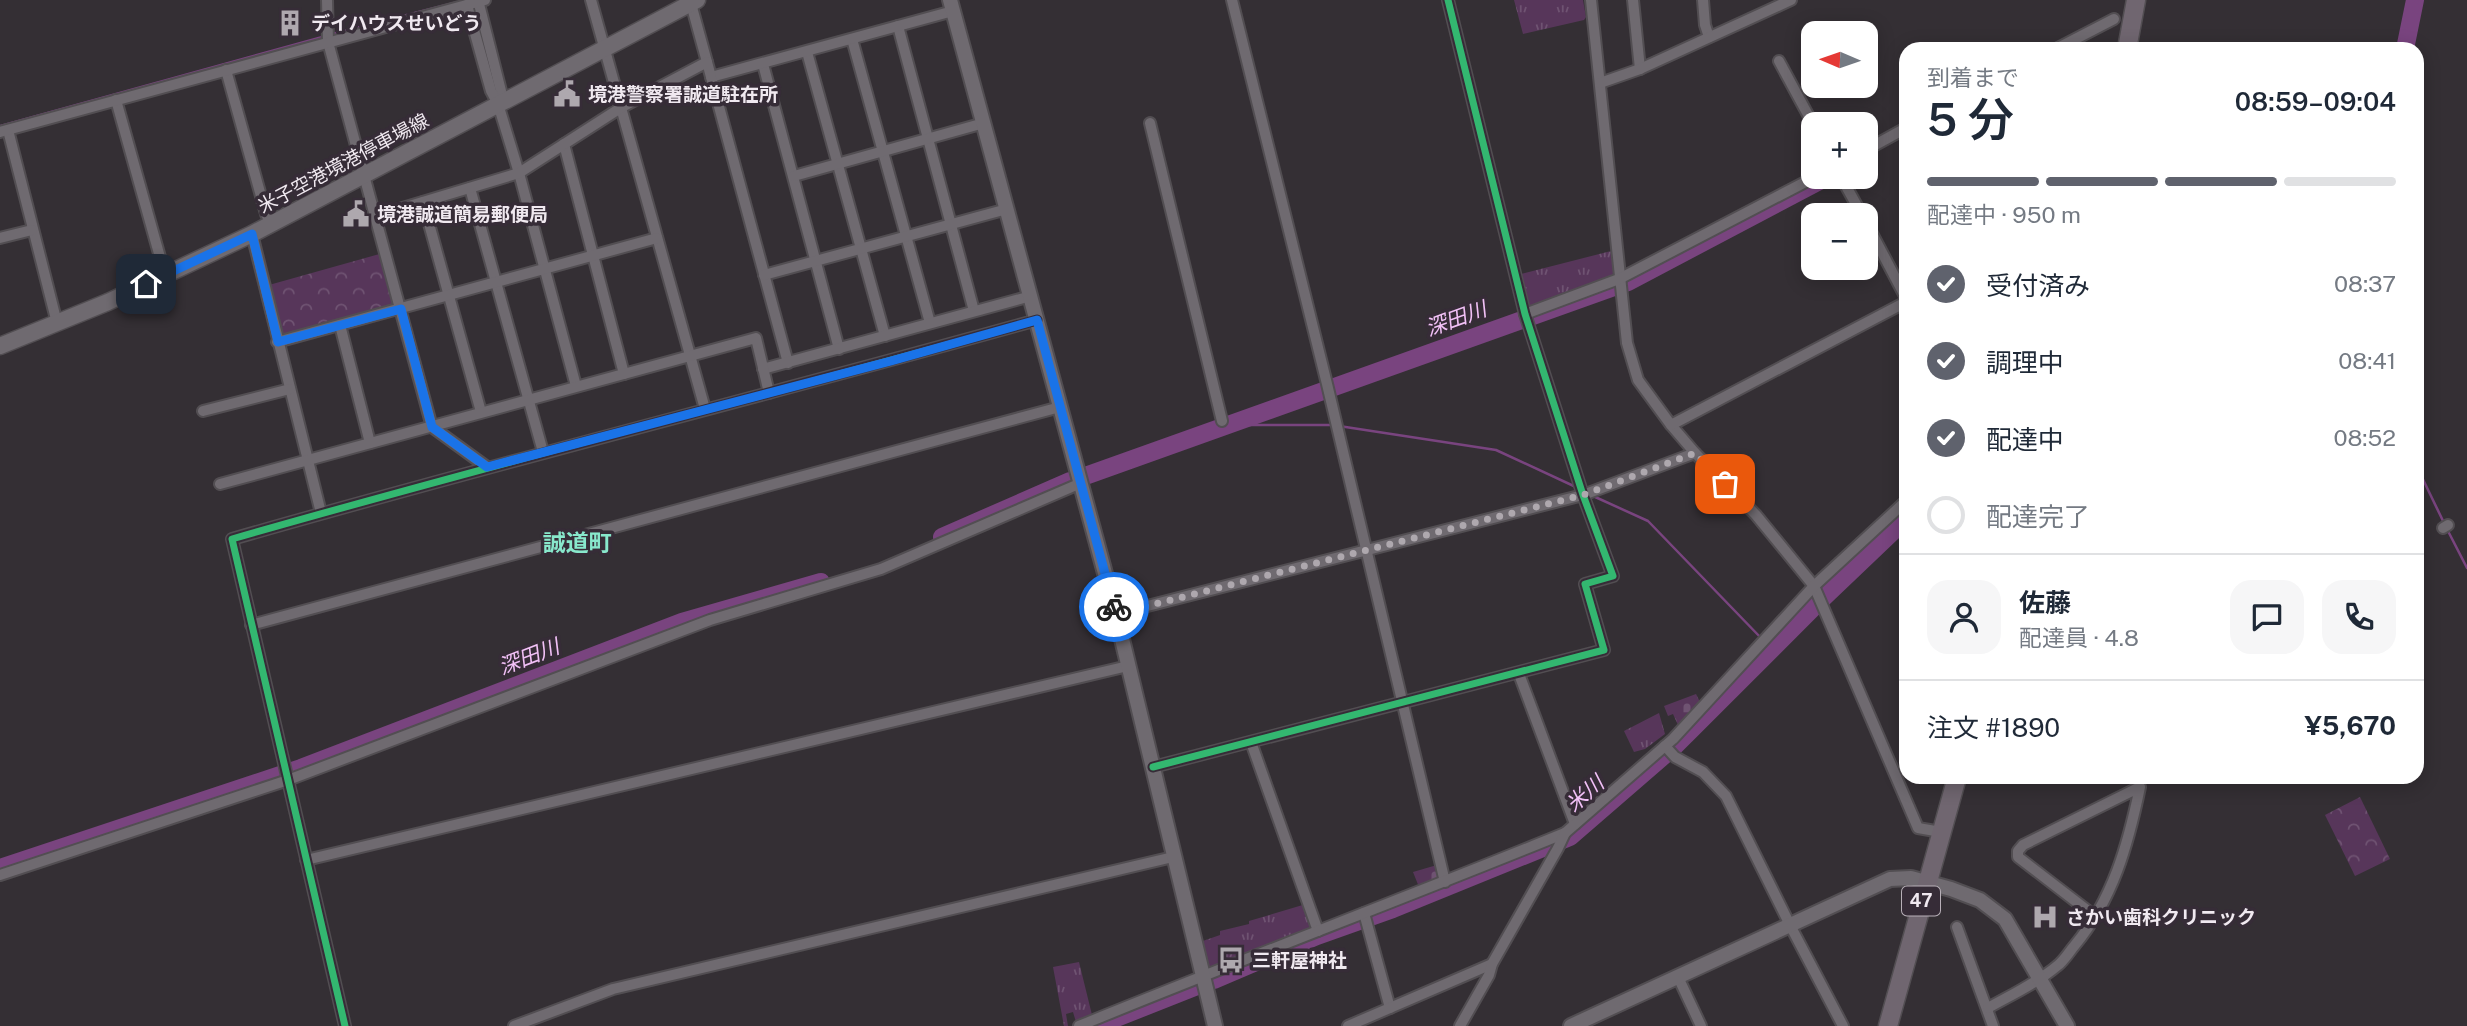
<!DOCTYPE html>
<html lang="ja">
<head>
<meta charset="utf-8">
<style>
  :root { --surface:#fff; --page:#f6f6f7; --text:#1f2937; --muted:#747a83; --line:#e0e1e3; --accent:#5f626d }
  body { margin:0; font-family:"Public Sans","Noto Sans JP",sans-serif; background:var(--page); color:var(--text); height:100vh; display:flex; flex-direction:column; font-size:26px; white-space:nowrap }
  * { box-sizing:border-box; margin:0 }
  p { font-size:23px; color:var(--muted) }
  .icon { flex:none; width:38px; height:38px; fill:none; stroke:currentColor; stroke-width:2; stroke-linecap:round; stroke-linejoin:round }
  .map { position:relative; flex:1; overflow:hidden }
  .sheet { position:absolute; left:1899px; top:42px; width:525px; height:742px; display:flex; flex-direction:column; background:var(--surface); border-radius:21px; box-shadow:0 4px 18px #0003 }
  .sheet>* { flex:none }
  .needle { width:46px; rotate:272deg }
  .buttons { position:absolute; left:1801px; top:21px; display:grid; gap:14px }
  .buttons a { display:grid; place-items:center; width:77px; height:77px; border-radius:14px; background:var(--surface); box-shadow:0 4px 18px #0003; font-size:35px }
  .pin { position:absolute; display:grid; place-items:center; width:60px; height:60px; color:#fff; margin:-30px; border-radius:14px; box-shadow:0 4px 10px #0006 }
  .courier { position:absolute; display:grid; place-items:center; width:70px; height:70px; margin:-35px; border:5px solid #1a73e8; border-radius:50%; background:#fff; color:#222; box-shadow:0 2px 9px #0007 }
  .head em { font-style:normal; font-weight:600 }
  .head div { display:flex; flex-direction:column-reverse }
  .head { display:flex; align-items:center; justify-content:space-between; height:119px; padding:0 28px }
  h1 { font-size:46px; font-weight:600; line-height:52px }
  .bar { display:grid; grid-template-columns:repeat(4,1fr); gap:10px 7px; align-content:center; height:84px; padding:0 28px }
  .bar i { height:9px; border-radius:5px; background:var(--line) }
  .bar .on { background:var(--accent) }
  .bar p { grid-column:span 4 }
  .line { display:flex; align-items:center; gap:18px; padding:0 28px; border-top:2px solid var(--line) }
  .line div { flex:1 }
  .round { display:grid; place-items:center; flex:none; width:74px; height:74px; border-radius:21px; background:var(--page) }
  ol { padding:0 28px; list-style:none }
  li { display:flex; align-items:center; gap:21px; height:77px }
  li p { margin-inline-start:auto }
  li .icon { padding:7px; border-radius:50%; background:var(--accent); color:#fff; stroke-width:4 }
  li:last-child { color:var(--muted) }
  li i { width:38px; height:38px; border:4px solid var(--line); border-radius:50% }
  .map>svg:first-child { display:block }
  .grass { fill:url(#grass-tufts) }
  .cemetery { fill:url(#cemetery-stones) }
  .park { fill:url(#park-crowns) }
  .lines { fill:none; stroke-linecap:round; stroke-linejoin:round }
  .stream { stroke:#79447f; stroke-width:2.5 }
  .river { stroke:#79447f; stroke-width:18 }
  .minor-casing { stroke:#524e52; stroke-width:14 }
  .tertiary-casing { stroke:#524e52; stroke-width:18 }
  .secondary-casing { stroke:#524e52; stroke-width:19 }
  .primary-casing { stroke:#524e52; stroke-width:21 }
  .minor { stroke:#6f6a70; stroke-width:10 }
  .tertiary { stroke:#6f6a70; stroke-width:14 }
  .secondary { stroke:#6f6a70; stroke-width:16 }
  .primary { stroke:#706670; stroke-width:18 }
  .cycleway-casing { stroke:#362c37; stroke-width:11 }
  .cycleway { stroke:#33b770; stroke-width:7 }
  .done { stroke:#aea8ae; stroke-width:7; stroke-dasharray:0 12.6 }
  .route { stroke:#1a73e8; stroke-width:9 }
  .labels { text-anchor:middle; stroke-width:7; stroke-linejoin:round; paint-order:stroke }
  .shield { fill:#362c37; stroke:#b8b0b8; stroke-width:2 }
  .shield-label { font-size:18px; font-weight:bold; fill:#f0e9f0 }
  .poi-label { font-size:19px; font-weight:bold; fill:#f0e9f0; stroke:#362c37; text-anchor:start }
  .street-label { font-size:19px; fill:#f0e9f0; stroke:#362c37 }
  .water-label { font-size:21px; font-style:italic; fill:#f2c1f7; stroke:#362c37 }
  .quarter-label { font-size:23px; font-weight:bold; fill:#88e8cc; stroke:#362c37 }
</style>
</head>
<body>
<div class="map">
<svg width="2467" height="1026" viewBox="0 0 2467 1026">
  <defs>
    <pattern id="grass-tufts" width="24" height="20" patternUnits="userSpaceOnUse" patternTransform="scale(1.75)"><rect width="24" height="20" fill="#57365a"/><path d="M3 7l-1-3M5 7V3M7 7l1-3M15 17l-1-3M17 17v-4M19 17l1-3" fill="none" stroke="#6f5372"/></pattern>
    <pattern id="cemetery-stones" width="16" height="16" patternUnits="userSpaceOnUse" patternTransform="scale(1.75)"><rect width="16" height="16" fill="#57365a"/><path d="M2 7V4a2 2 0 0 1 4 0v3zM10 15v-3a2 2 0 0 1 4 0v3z" fill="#6f5372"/></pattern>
    <pattern id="park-crowns" width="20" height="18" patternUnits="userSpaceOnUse" patternTransform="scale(1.75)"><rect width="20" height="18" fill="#57365a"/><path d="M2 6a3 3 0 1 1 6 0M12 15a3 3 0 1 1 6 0" fill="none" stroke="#6f5372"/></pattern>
  </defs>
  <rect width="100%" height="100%" fill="#342f34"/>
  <g class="grass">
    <path d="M 1514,0 L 1583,0 L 1586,17 L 1584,20 L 1523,34 Z"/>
    <path d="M 1611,251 L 1614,278 L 1528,308 L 1521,274 Z"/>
    <path d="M 1659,713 L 1665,734 L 1645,749 L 1634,752 L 1624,731 Z"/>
    <path d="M 1306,904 L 1313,926 L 1216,968 L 1209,968 L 1200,942 L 1220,935 L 1220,931 L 1249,924 L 1249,921 Z"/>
    <path d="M 1079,962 L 1092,1015 L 1076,1022 L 1073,1012 L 1066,1014 L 1068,1026 L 1064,1026 L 1053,967 Z"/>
  </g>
  <g class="cemetery">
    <path d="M 1696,694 L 1700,702 L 1678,725 L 1673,714 L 1668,716 L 1664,706 Z"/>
    <path d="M 1437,865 L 1440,879 L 1419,887 L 1413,872 Z"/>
  </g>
  <g class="park">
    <path d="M 383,253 L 397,307 L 282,341 L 269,285 Z"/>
    <path d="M 2360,797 L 2390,859 L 2355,876 L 2325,815 Z"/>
  </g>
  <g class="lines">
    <g class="stream">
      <path d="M 476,17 L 484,45"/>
      <path d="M 332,34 L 454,3"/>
      <path d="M 0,126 L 326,36"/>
      <path d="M 1224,425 L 1333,425"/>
      <path d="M 1339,426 L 1496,450 L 1578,488"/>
      <path d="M 2417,467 L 2445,525"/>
      <path d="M 1593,496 L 1648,521 L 1762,639"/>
      <path d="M 2448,531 L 2467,568"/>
    </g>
    <g class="river">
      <path d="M 2405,49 L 2415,0"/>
      <path d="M 1088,475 L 1628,282 L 1827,177"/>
      <path d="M 942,537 L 1070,481"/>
      <path d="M 0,868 L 301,768 L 682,622 L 821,582"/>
      <path d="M 1214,980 L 1317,936 L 1393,909 L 1570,837 L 1675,746 L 1820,601 L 1906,519"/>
      <path d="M 1096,1026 L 1195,987"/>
    </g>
    <g class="minor-casing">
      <g id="minor">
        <path d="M 327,0 L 328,42 L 432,427 L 487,467"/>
        <path d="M 478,0 L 501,91 L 498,104"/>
        <path d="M 591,0 L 705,409"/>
        <path d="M 690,0 L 707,62"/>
        <path d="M 1232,0 L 1327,384 L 1445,882"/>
        <path d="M 1591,0 L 1627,343 L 1638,380 L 1671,425 L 1695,453 L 1756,515 L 1814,586 L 1918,828 L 1941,832"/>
        <path d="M 1633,0 L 1640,69"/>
        <path d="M 1703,0 L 1705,25 L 1709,37"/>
        <path d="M 467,5 L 491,91 L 498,104 L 519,173 L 576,386"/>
        <path d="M 898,26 L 974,311"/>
        <path d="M 852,39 L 930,323"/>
        <path d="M 2056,49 L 2114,19"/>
        <path d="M 807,52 L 885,336"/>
        <path d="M 1779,61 L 1813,124"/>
        <path d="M 763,64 L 839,349"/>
        <path d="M 226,70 L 266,214 L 271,224"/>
        <path d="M 711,77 L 953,11"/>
        <path d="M 1600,83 L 1640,69 L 1791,0"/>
        <path d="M 116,100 L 165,275"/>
        <path d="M 1150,123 L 1222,421"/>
        <path d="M 8,130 L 57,323"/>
        <path d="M 0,132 L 485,0"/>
        <path d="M 564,144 L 624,374"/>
        <path d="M 1866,150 L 1906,128"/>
        <path d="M 794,176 L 984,123"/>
        <path d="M 1841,177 L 1862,215"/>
        <path d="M 470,188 L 543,452"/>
        <path d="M 423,202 L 481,412"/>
        <path d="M 376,216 L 519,173 L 622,107 L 707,62 L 788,363"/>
        <path d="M 1866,222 L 1906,298"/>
        <path d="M 252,234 L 321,513"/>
        <path d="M 0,238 L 32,230"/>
        <path d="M 764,275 L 1007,209"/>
        <path d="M 1525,314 L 1619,279 L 1815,177"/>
        <path d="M 340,325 L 370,443"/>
        <path d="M 277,342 L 657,238"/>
        <path d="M 763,369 L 1031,296"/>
        <path d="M 203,411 L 290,389"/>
        <path d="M 1671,425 L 1906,302"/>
        <path d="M 220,484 L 756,338 L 769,393"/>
        <path d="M 2443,528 L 2448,525"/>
        <path d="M 1116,614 L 1583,495 L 1695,453"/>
        <path d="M 251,625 L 1060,407"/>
        <path d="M 1519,674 L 1575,824"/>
        <path d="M 1251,742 L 1318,931"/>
        <path d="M 1665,746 L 1675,757 L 1703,772 L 1726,796 L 1791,927 L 1843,1026"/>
        <path d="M 1153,767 L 1604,650 L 1585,584 L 1613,576 L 1583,495 L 1525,314 L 1448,0"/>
        <path d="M 306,860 L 1128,666"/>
        <path d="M 0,875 L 288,780 L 710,620 L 881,569 L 1081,483"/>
        <path d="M 1364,913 L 1390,1008"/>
        <path d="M 1957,927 L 1993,1026"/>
        <path d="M 1679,979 L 1701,1026"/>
        <path d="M 1988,1008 C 2011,995 2037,983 2057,966 C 2064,961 2069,952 2075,945 C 2113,899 2128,845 2140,787 L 2023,845 L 2018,851 L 2018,857 L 2096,917"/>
        <path d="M 345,1026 L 232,539 C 499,462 769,395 1037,320"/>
        <path d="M 514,1026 L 613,989 L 1173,857"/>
        <path d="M 1079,1026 C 1240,960 1403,899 1565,833"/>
        <path d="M 1348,1026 L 1492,964"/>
        <path d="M 1460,1026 L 1489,975 L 1492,964 L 1558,848 L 1565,833 L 1673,739 L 1814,586 L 1906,501"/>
      </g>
    </g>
    <g class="tertiary-casing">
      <g id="tertiary">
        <path d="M 950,0 L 1116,614 L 1215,1026"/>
        <path d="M 1571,1026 L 1890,879 L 1911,878 L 1951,889 L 1980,900 L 2005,919 L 2067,1026"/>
      </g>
    </g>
    <g class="secondary-casing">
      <path id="secondary" d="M 0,346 L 108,302 L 252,234 L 697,0"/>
    </g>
    <g class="primary-casing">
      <g id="primary">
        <path d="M 2127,49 L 2136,0"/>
        <path d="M 1888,1026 L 1957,777"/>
      </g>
    </g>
    <use href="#minor" class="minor"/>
    <use href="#tertiary" class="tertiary"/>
    <use href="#secondary" class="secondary"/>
    <use href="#primary" class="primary"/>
    <g class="cycleway-casing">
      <g id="cycleway">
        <path d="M 1153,767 L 1604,650 L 1585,584 L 1613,576 L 1583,495 L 1525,314 L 1448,0"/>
        <path d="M 345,1026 L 232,539 C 499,462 769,395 1037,320"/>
      </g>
    </g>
    <use href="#cycleway" class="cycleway"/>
  </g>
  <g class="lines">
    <path class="done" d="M 1114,607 L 1116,614 L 1583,495 L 1695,453 L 1725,484"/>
    <path class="route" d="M 146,284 L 252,234 L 278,342 L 401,309 L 432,427 L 487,467 L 891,361 L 1037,320 L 1114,607"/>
  </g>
  <defs>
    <g id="building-bare" transform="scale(2.1)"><path d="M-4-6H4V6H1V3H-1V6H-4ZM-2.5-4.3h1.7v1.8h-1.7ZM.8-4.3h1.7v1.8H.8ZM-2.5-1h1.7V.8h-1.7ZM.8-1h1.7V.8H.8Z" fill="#aea8ae" stroke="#362c37" stroke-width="2.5" paint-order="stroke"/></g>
    <g id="civic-bare" transform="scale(2.1)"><path d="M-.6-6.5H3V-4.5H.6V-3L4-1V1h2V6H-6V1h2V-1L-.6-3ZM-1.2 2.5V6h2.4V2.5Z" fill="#aea8ae" stroke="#362c37" stroke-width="2.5" paint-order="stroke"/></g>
    <g id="hospital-bare" transform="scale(2.1)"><path d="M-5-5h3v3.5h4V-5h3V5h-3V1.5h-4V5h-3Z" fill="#aea8ae" stroke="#362c37" stroke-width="2.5" paint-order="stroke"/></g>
    <g id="bus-bare" transform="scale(2.1)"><path d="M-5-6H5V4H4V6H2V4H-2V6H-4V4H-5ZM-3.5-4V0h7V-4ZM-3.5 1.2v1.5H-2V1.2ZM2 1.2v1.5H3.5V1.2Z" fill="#aea8ae" stroke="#362c37" stroke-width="2.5" paint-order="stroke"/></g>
  </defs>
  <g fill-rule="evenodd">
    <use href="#building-bare" x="290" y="23"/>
    <use href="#civic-bare" x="567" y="94"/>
    <use href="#civic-bare" x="356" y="214"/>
    <use href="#hospital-bare" x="2045" y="917"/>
    <use href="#bus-bare" x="1231" y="960"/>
  </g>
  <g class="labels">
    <rect class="shield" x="1902" y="886.5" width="38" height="29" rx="5"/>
    <g class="shield-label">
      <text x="1921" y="907">47</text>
    </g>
    <g class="poi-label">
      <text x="311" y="30">デイハウスせいどう</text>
      <text x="588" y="101">境港警察署誠道駐在所</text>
      <text x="377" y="221">境港誠道簡易郵便局</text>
      <text x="2066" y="924">さかい歯科クリニック</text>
      <text x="1252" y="967">三軒屋神社</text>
    </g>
    <g class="street-label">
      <text transform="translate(343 163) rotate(-28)" y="7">米子空港境港停車場線</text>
    </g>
    <g class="water-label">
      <text transform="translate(1456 319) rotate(-20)" y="7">深田川</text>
      <text transform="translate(529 657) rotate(-21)" y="7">深田川</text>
      <text transform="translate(1585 794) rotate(-41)" y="7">米川</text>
    </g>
    <g class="quarter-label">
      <text x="577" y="551">誠道町</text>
    </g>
  </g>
</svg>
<div class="buttons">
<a><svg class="needle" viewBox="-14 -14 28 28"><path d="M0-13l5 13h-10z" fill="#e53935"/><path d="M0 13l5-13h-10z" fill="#747a83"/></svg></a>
<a>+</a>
<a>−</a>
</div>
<div class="pin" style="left:1725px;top:484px;background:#ea580c"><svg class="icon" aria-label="bag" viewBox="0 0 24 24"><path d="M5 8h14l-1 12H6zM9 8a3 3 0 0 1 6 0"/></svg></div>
<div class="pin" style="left:146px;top:284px;background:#1f2937"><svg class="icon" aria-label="home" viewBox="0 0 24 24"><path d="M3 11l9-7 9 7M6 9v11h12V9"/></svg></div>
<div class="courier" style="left:1114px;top:607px"><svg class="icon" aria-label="bike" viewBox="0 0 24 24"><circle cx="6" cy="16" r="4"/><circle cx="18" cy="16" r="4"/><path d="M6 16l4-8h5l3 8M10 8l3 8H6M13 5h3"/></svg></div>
<section class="sheet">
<div class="head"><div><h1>5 分</h1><p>到着まで</p></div><em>08:59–09:04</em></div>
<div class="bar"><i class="on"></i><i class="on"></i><i class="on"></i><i></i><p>配達中 · 950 m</p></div>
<ol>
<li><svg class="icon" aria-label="check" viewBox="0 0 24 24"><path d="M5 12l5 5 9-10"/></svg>受付済み<p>08:37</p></li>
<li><svg class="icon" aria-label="check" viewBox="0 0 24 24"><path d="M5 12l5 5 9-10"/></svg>調理中<p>08:41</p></li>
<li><svg class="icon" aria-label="check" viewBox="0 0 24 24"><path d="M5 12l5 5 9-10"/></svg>配達中<p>08:52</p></li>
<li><i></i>配達完了</li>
</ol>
<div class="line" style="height:126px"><a class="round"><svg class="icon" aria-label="person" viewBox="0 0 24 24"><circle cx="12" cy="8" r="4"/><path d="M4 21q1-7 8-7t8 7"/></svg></a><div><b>佐藤</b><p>配達員 · 4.8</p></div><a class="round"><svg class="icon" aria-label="chat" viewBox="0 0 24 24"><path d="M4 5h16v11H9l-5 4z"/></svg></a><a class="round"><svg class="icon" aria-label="phone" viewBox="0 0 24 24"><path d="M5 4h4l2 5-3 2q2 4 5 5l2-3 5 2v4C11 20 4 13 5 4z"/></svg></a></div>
<div class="line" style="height:91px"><div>注文 #1890</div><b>¥5,670</b></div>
</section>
</div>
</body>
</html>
